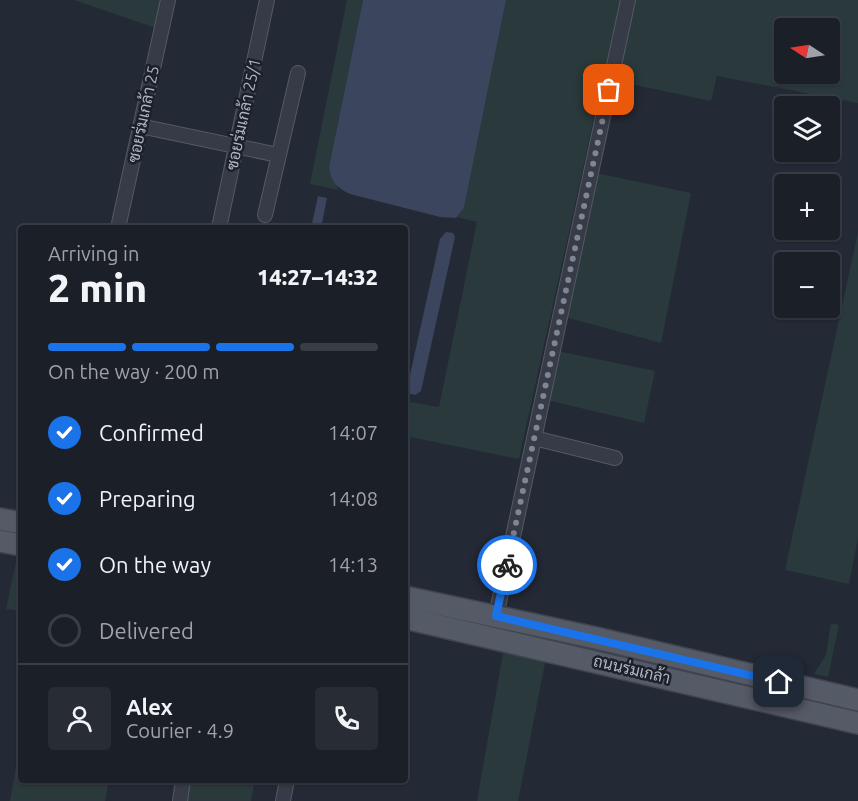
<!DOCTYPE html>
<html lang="en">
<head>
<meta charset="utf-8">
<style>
  :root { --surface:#1b1f28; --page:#282c34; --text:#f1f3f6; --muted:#a0a2a8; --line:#393d45; --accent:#1a73e8 }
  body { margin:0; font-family:Ubuntu,Sarabun,sans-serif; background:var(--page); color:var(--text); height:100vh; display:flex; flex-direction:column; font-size:22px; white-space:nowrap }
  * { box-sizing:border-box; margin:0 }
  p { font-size:20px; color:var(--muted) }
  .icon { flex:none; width:33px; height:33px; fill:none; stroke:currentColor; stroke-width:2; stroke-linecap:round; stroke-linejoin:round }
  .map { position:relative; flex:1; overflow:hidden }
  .drawer { position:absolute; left:18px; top:225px; width:390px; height:558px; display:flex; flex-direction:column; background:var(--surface); border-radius:6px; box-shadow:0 2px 4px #0004,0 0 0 2px var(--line) }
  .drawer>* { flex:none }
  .needle { width:39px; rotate:282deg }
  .fabs { position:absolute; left:774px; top:18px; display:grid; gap:12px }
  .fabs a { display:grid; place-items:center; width:66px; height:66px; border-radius:6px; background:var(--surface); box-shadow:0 2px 4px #0004,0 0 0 2px var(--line); font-size:30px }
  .pin { position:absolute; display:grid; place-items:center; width:51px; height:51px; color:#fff; margin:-26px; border-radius:12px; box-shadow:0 3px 9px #0006 }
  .courier { position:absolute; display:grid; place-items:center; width:60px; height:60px; margin:-30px; border:4px solid #1a73e8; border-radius:50%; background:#fff; color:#222; box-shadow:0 2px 8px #0007 }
  .summary em { font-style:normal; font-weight:800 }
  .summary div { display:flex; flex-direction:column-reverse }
  .summary { display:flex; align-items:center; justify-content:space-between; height:102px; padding:0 30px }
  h1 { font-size:39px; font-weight:800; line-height:45px }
  .bar { display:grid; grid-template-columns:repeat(4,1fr); gap:9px 6px; align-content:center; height:72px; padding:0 30px }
  .bar i { height:8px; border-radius:4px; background:var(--line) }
  .bar .on { background:var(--accent) }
  .bar p { grid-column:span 4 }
  .line { display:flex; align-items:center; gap:15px; padding:0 30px; border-top:2px solid var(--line) }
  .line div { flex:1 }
  .round { display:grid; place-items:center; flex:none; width:63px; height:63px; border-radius:6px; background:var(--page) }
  ol { padding:0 30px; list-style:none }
  li { display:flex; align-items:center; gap:18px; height:66px }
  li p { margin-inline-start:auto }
  li .icon { padding:6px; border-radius:50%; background:var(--accent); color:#fff; stroke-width:4 }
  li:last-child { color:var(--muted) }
  li i { width:33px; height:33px; border:3px solid var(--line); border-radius:50% }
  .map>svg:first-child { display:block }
  .green { fill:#2a393b; fill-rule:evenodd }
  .water { fill:#3b455d }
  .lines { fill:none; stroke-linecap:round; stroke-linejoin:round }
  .street-casing { stroke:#555964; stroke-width:16 }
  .primary-casing { stroke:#404450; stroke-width:24 }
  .street { stroke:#373b47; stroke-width:14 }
  .primary { stroke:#555a67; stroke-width:21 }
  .done { stroke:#808592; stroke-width:6; stroke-dasharray:0 10.8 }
  .route { stroke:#1a73e8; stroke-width:8 }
  .labels { text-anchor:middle; stroke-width:5; stroke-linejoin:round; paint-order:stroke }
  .street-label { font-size:16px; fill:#b2b6c3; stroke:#1c202b }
</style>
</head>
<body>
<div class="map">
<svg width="858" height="801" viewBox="0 0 858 801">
  <rect width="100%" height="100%" fill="#242936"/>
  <g class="green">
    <path d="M 74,0 L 162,0 L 156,28 Z"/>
    <path d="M 347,0 L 363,0 L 329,167 L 338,189 L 343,191 L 310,184 Z"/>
    <path d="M 506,0 L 620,0 L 519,459 L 405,436 L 405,401 L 439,407 L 477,222 L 457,217 L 464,208 Z"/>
    <path d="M 634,0 L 858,0 L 858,103 L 717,76 L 711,101 L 616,81 ZM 784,28 L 830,28 L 830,74 L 784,74 Z"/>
    <path d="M 596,173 L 691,193 L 661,343 L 565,317 Z"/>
    <path d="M 858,232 L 858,538 L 849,584 L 785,570 Z"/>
    <path d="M 557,351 L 655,371 L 644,423 L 546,400 Z"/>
    <path d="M 17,557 L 21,559 L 21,611 L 6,609 Z"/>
    <path d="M 831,623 L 839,625 L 828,677 L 814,674 L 826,655 Z"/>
    <path d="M 503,653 L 546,658 L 518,801 L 477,801 Z"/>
    <path d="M 21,738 L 21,780 L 109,780 L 105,801 L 10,801 Z"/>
    <path d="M 190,780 L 255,780 L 251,801 L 186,801 Z"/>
  </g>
  <g class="water">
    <path d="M 363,0 L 506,0 L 464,208 L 456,218 L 440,217 L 350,194 C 337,188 331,182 329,167 Z"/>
    <path d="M 318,196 L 327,198 L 321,228 L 311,228 Z"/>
    <path d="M 446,232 L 453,233 L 455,237 L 421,391 L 415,395 L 406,393 L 440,239 Z"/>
  </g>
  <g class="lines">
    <g class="street-casing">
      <g id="street">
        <path d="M 140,126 L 278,155"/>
        <path d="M 265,215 L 298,73"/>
        <path d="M 118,228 L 168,0"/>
        <path d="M 219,228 L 267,0"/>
        <path d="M 534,438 L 615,458"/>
        <path d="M 496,616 L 628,0"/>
        <path d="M 180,801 L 183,780"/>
        <path d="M 283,801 L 287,780"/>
      </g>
    </g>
    <g class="primary-casing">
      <g id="primary">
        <path d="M 0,519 L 21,523"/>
        <path d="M 0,541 L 21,545"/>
        <path d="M 405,597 L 596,638 L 858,700"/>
        <path d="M 405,618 L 858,723"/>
      </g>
    </g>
    <use href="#street" class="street"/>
    <use href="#primary" class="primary"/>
  </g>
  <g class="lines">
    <path class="done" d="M 507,565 L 609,90"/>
    <path class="route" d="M 507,565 L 496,616 L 779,682"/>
  </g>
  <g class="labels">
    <g class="street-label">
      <text transform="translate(143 114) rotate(-78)" y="6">ซอยร่มเกล้า 25</text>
      <text transform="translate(243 114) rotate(-78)" y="6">ซอยร่มเกล้า 25/1</text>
      <text transform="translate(632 669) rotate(13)" y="6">ถนนร่มเกล้า</text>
    </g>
  </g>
</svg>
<div class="fabs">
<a><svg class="needle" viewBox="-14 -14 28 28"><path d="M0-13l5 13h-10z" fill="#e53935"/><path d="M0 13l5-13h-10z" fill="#a0a2a8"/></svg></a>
<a><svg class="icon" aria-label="layers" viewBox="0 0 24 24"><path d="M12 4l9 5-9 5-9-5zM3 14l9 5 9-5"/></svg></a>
<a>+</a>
<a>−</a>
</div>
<div class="pin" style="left:609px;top:90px;background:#ea580c"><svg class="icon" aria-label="bag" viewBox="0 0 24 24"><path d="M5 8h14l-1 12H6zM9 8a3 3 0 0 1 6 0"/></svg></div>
<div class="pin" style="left:779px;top:682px;background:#1f2937"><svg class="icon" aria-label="home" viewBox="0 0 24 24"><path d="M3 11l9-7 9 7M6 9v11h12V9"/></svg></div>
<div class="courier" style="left:507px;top:565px"><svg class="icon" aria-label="bike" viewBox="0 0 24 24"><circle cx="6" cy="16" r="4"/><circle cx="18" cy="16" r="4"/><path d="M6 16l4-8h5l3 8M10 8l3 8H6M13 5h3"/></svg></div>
<section class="drawer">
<div class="summary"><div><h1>2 min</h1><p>Arriving in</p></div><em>14:27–14:32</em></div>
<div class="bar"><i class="on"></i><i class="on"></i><i class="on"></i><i></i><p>On the way · 200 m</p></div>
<ol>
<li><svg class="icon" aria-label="check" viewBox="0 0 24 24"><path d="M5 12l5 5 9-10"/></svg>Confirmed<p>14:07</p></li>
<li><svg class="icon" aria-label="check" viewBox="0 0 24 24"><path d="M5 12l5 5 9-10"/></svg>Preparing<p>14:08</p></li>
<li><svg class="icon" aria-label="check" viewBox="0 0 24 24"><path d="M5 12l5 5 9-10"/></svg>On the way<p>14:13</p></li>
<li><i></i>Delivered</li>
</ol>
<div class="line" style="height:108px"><a class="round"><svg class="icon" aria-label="person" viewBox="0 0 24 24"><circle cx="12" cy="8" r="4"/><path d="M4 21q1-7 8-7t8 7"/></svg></a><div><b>Alex</b><p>Courier · 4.9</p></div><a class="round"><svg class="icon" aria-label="phone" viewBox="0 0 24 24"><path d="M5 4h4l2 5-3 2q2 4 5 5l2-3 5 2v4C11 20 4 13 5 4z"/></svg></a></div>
</section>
</div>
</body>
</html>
